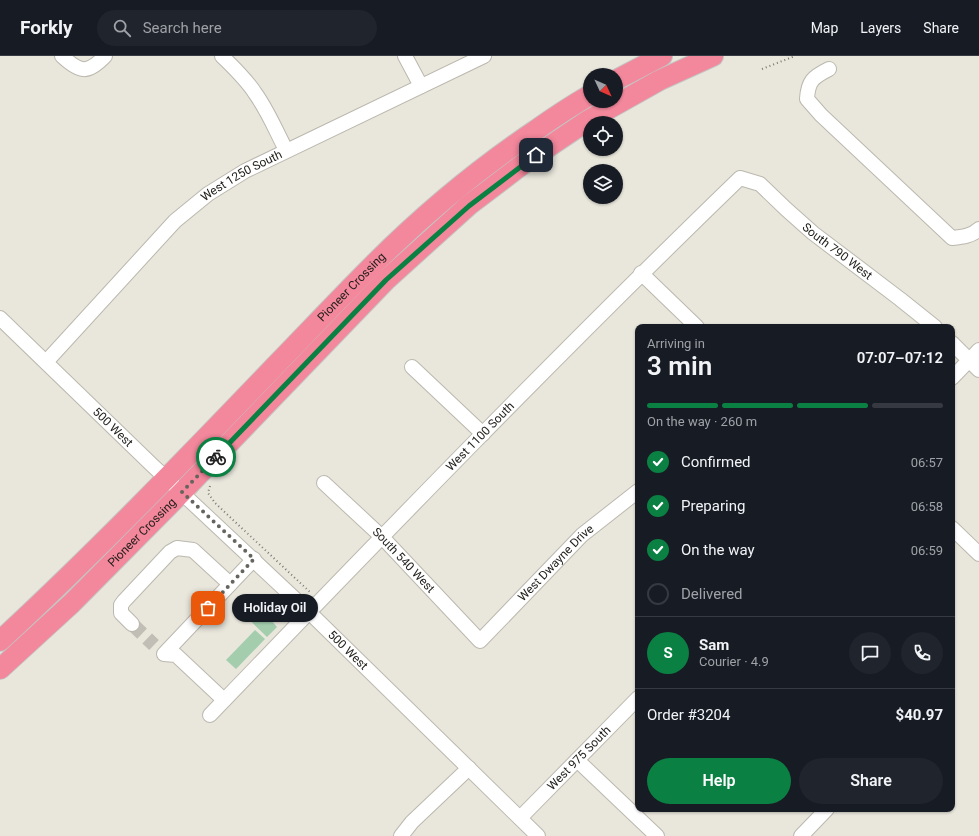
<!DOCTYPE html>
<html lang="en">
<head>
<meta charset="utf-8">
<style>
  :root { --surface:#171b24; --page:#20242c; --text:#f1f3f6; --muted:#9ea1a6; --line:#363941; --accent:#0b8043 }
  body { margin:0; font-family:Roboto,sans-serif; background:var(--page); color:var(--text); height:100vh; display:flex; flex-direction:column; font-size:15px; white-space:nowrap }
  * { box-sizing:border-box; margin:0 }
  p { font-size:13px; color:var(--muted) }
  .icon { flex:none; width:22px; height:22px; fill:none; stroke:currentColor; stroke-width:2; stroke-linecap:round; stroke-linejoin:round }
  .map { position:relative; flex:1; overflow:hidden }
  .details { position:absolute; left:635px; top:268px; width:320px; height:488px; display:flex; flex-direction:column; background:var(--surface); border-radius:8px; box-shadow:0 1px 3px #0004 }
  .details>* { flex:none }
  .needle { width:26px; rotate:134deg }
  .fabs { position:absolute; left:583px; top:12px; display:grid; gap:8px }
  .fabs a { display:grid; place-items:center; width:40px; height:40px; border-radius:50%; background:var(--surface); box-shadow:0 1px 3px #0004; font-size:20px }
  .pin { position:absolute; display:grid; place-items:center; width:34px; height:34px; color:#fff; margin:-17px; border-radius:8px; box-shadow:0 2px 6px #0006 }
  .courier { position:absolute; display:grid; place-items:center; width:40px; height:40px; margin:-20px; border:3px solid #0b8043; border-radius:50%; background:#fff; color:#222; box-shadow:0 1px 5px #0007 }
  .bubble { position:absolute; height:28px; border-radius:14px; background:var(--surface); box-shadow:0 1px 3px #0004; font-size:13px; font-weight:600; line-height:28px; text-align:center }
  .headline em { font-style:normal; font-weight:600 }
  .headline div { display:flex; flex-direction:column-reverse }
  .headline { display:flex; align-items:center; justify-content:space-between; height:68px; padding:0 12px }
  h1 { font-size:26px; font-weight:600; line-height:30px }
  .bar { display:grid; grid-template-columns:repeat(4,1fr); gap:6px 4px; align-content:center; height:48px; padding:0 12px }
  .bar i { height:5px; border-radius:3px; background:var(--line) }
  .bar .selected { background:var(--accent) }
  .bar p { grid-column:span 4 }
  .line { display:flex; align-items:center; gap:10px; padding:0 12px; border-top:1px solid var(--line) }
  .line div { flex:1 }
  .round { display:grid; place-items:center; flex:none; width:42px; height:42px; border-radius:21px; background:var(--page) }
  ol { padding:0 12px; list-style:none }
  li { display:flex; align-items:center; gap:12px; height:44px }
  li p { margin-inline-start:auto }
  li .icon { padding:4px; border-radius:50%; background:var(--accent); color:#fff; stroke-width:4 }
  li:last-child { color:var(--muted) }
  li i { width:22px; height:22px; border:2px solid var(--line); border-radius:50% }
  .cta { display:flex; gap:8px; margin-top:auto; padding:8px 12px }
  .cta a { flex:1; height:46px; border-radius:24px; background:var(--accent); color:#fff; font-size:16px; font-weight:600; line-height:46px; text-align:center }
  .cta a+a { background:var(--page); color:var(--text) }
  header { display:flex; align-items:center; gap:24px; box-sizing:border-box; height:56px; padding:0 20px; background:var(--surface); border-bottom:1px solid var(--line) }
  header strong { font-size:19px }
  nav { display:flex; gap:22px; margin-inline-start:auto; font-size:14px }
  .search { width:280px; height:36px; background:var(--page); display:flex; align-items:center; gap:10px; box-sizing:border-box; padding:0 14px; border-radius:22px; color:var(--muted); font-size:15px }
  .map>svg:first-child { display:block }
  .green { fill:#a3cdad }
  .lines { fill:none; stroke-linecap:round; stroke-linejoin:round }
  .minor-tunnel { stroke:#c1bfb5; stroke-width:14; stroke-dasharray:14 7; stroke-linecap:butt }
  .minor-casing { stroke:#bbb8ae; stroke-width:16 }
  .highway-casing { stroke:#c5c4c3; stroke-width:22 }
  .path { stroke:#7a7972; stroke-width:2; stroke-dasharray:1 3; stroke-linecap:butt }
  .minor { stroke:#fff; stroke-width:14 }
  .highway { stroke:#f3879b; stroke-width:20 }
  .done { stroke:#66645e; stroke-width:4; stroke-dasharray:0 7.2 }
  .route { stroke:#0b8043; stroke-width:5 }
  .labels { text-anchor:middle; stroke-width:4; stroke-linejoin:round; paint-order:stroke }
  .street-label { font-size:12px; fill:#1f1e1a; stroke:#f7f4ea }
</style>
</head>
<body>
<header>
<strong>Forkly</strong>
<div class="search"><svg class="icon" aria-label="search" viewBox="0 0 24 24"><circle cx="10" cy="10" r="6"/><path d="M15 15l6 6"/></svg>Search here</div>
<nav><a>Map</a><a>Layers</a><a>Share</a></nav>
</header>
<div class="map">
<svg width="979" height="780" viewBox="0 0 979 780">
  <rect width="100%" height="100%" fill="#e9e7dc"/>
  <g class="green">
    <path d="M 240,547 L 258,562 L 272,548 L 281,555 L 271,564 L 277,571 L 267,581 L 236,551 Z"/>
    <path d="M 255,574 L 265,583 L 236,613 L 226,604 Z"/>
  </g>
  <g class="lines">
    <path class="minor-tunnel" d="M 132,568 L 154,589"/>
    <g class="minor-casing">
      <g id="minor">
        <path d="M 62,0 C 80,17 88,18 105,0"/>
        <path d="M 222,0 C 234,12 246,23 255,37 C 268,55 276,75 286,94"/>
        <path d="M 405,0 L 421,30"/>
        <path d="M 829,13 C 813,21 808,25 807,43 L 821,59 L 952,182 C 962,181 972,180 979,173"/>
        <path d="M 641,217 L 697,271"/>
        <path id="s1" d="M 0,262 L 152,409 L 310,557 L 538,780"/>
        <path d="M 952,287 L 979,314"/>
        <path id="s2" d="M 46,306 L 175,165 L 208,138 L 245,115 L 484,0"/>
        <path d="M 412,311 L 483,378"/>
        <path d="M 952,322 L 979,294"/>
        <path id="s3" d="M 324,427 L 382,481 L 480,585 L 582,479 L 638,435"/>
        <path d="M 952,472 L 979,498"/>
        <path d="M 132,568 L 121,557 L 121,549 L 124,545 L 170,496 L 177,492 L 193,494 L 230,528"/>
        <path d="M 224,644 L 176,599 L 164,598 L 254,503"/>
        <path id="s4" d="M 210,659 C 384,478 559,297 740,122 L 760,128 L 786,153 L 813,177 L 900,243 L 935,271"/>
        <path d="M 577,704 L 657,780"/>
        <path id="s5" d="M 520,762 L 638,642"/>
        <path d="M 401,780 L 412,766 L 469,712"/>
        <path d="M 801,780 L 827,753"/>
      </g>
    </g>
    <g class="highway-casing">
      <g id="highway">
        <path d="M 616,24 L 662,0"/>
        <path id="s6" d="M 0,585 C 95,497 185,404 275,310 C 308,276 340,242 374,208 C 423,159 478,113 536,74 C 553,62 571,50 590,39"/>
        <path id="s7" d="M 0,613 L 71,548 L 182,436 L 386,224 L 469,149 L 523,108 L 587,65 L 660,24 L 713,0"/>
      </g>
    </g>
    <g class="path">
      <path d="M 762,13 L 795,0"/>
      <path d="M 210,430 L 208,437 L 215,447 L 311,537"/>
      <path d="M 216,559 L 221,564"/>
    </g>
    <use href="#minor" class="minor"/>
    <use href="#highway" class="highway"/>
  </g>
  <g class="lines">
    <path class="done" d="M 208,552 L 254,503 L 182,436 L 216,401"/>
    <path class="route" d="M 216,401 L 386,224 L 469,150 L 536,99"/>
  </g>
  <g class="labels">
    <g class="street-label">
      <text dy="4" stroke="none"><textPath href="#s2" startOffset="272">West 1250 South</textPath></text>
      <text dy="4" stroke="none"><textPath href="#s4" startOffset="878">South 790 West</textPath></text>
      <text dy="4" stroke="none"><textPath href="#s6" startOffset="499">Pioneer Crossing</textPath></text>
      <text dy="4" stroke="none"><textPath href="#s1" startOffset="157">500 West</textPath></text>
      <text dy="4" stroke="none"><textPath href="#s4" startOffset="388">West 1100 South</textPath></text>
      <text dy="4" stroke="none"><textPath href="#s7" startOffset="197">Pioneer Crossing</textPath></text>
      <text dy="4" stroke="none"><textPath href="#s3" startOffset="111">South 540 West</textPath></text>
      <text dy="4" stroke="none"><textPath href="#s3" startOffset="331">West Dwayne Drive</textPath></text>
      <text dy="4" stroke="none"><textPath href="#s1" startOffset="481">500 West</textPath></text>
      <text dy="4" stroke="none"><textPath href="#s5" startOffset="84">West 975 South</textPath></text>
    </g>
  </g>
</svg>
<div class="fabs">
<a><svg class="needle" viewBox="-14 -14 28 28"><path d="M0-13l5 13h-10z" fill="#e53935"/><path d="M0 13l5-13h-10z" fill="#9ea1a6"/></svg></a>
<a><svg class="icon" aria-label="locate" viewBox="0 0 24 24"><circle cx="12" cy="12" r="6"/><path d="M12 2v4M12 18v4M2 12h4M18 12h4"/></svg></a>
<a><svg class="icon" aria-label="layers" viewBox="0 0 24 24"><path d="M12 4l9 5-9 5-9-5zM3 14l9 5 9-5"/></svg></a>
</div>
<div class="pin" style="left:208px;top:552px;background:#ea580c"><svg class="icon" aria-label="bag" viewBox="0 0 24 24"><path d="M5 8h14l-1 12H6zM9 8a3 3 0 0 1 6 0"/></svg></div>
<div class="pin" style="left:536px;top:99px;background:#1f2937"><svg class="icon" aria-label="home" viewBox="0 0 24 24"><path d="M3 11l9-7 9 7M6 9v11h12V9"/></svg></div>
<div class="courier" style="left:216px;top:401px"><svg class="icon" aria-label="bike" viewBox="0 0 24 24"><circle cx="6" cy="16" r="4"/><circle cx="18" cy="16" r="4"/><path d="M6 16l4-8h5l3 8M10 8l3 8H6M13 5h3"/></svg></div>
<div class="bubble" style="left:232px;top:538px;width:86px">Holiday Oil</div>
<section class="details">
<div class="headline"><div><h1>3 min</h1><p>Arriving in</p></div><em>07:07–07:12</em></div>
<div class="bar"><i class="selected"></i><i class="selected"></i><i class="selected"></i><i></i><p>On the way · 260 m</p></div>
<ol>
<li><svg class="icon" aria-label="check" viewBox="0 0 24 24"><path d="M5 12l5 5 9-10"/></svg>Confirmed<p>06:57</p></li>
<li><svg class="icon" aria-label="check" viewBox="0 0 24 24"><path d="M5 12l5 5 9-10"/></svg>Preparing<p>06:58</p></li>
<li><svg class="icon" aria-label="check" viewBox="0 0 24 24"><path d="M5 12l5 5 9-10"/></svg>On the way<p>06:59</p></li>
<li><i></i>Delivered</li>
</ol>
<div class="line" style="height:72px"><b class="round" style="background:var(--accent);color:#fff">S</b><div><b>Sam</b><p>Courier · 4.9</p></div><a class="round"><svg class="icon" aria-label="chat" viewBox="0 0 24 24"><path d="M4 5h16v11H9l-5 4z"/></svg></a><a class="round"><svg class="icon" aria-label="phone" viewBox="0 0 24 24"><path d="M5 4h4l2 5-3 2q2 4 5 5l2-3 5 2v4C11 20 4 13 5 4z"/></svg></a></div>
<div class="line" style="height:52px"><div>Order #3204</div><b>$40.97</b></div>
<div class="cta"><a>Help</a><a>Share</a></div>
</section>
</div>
</body>
</html>
